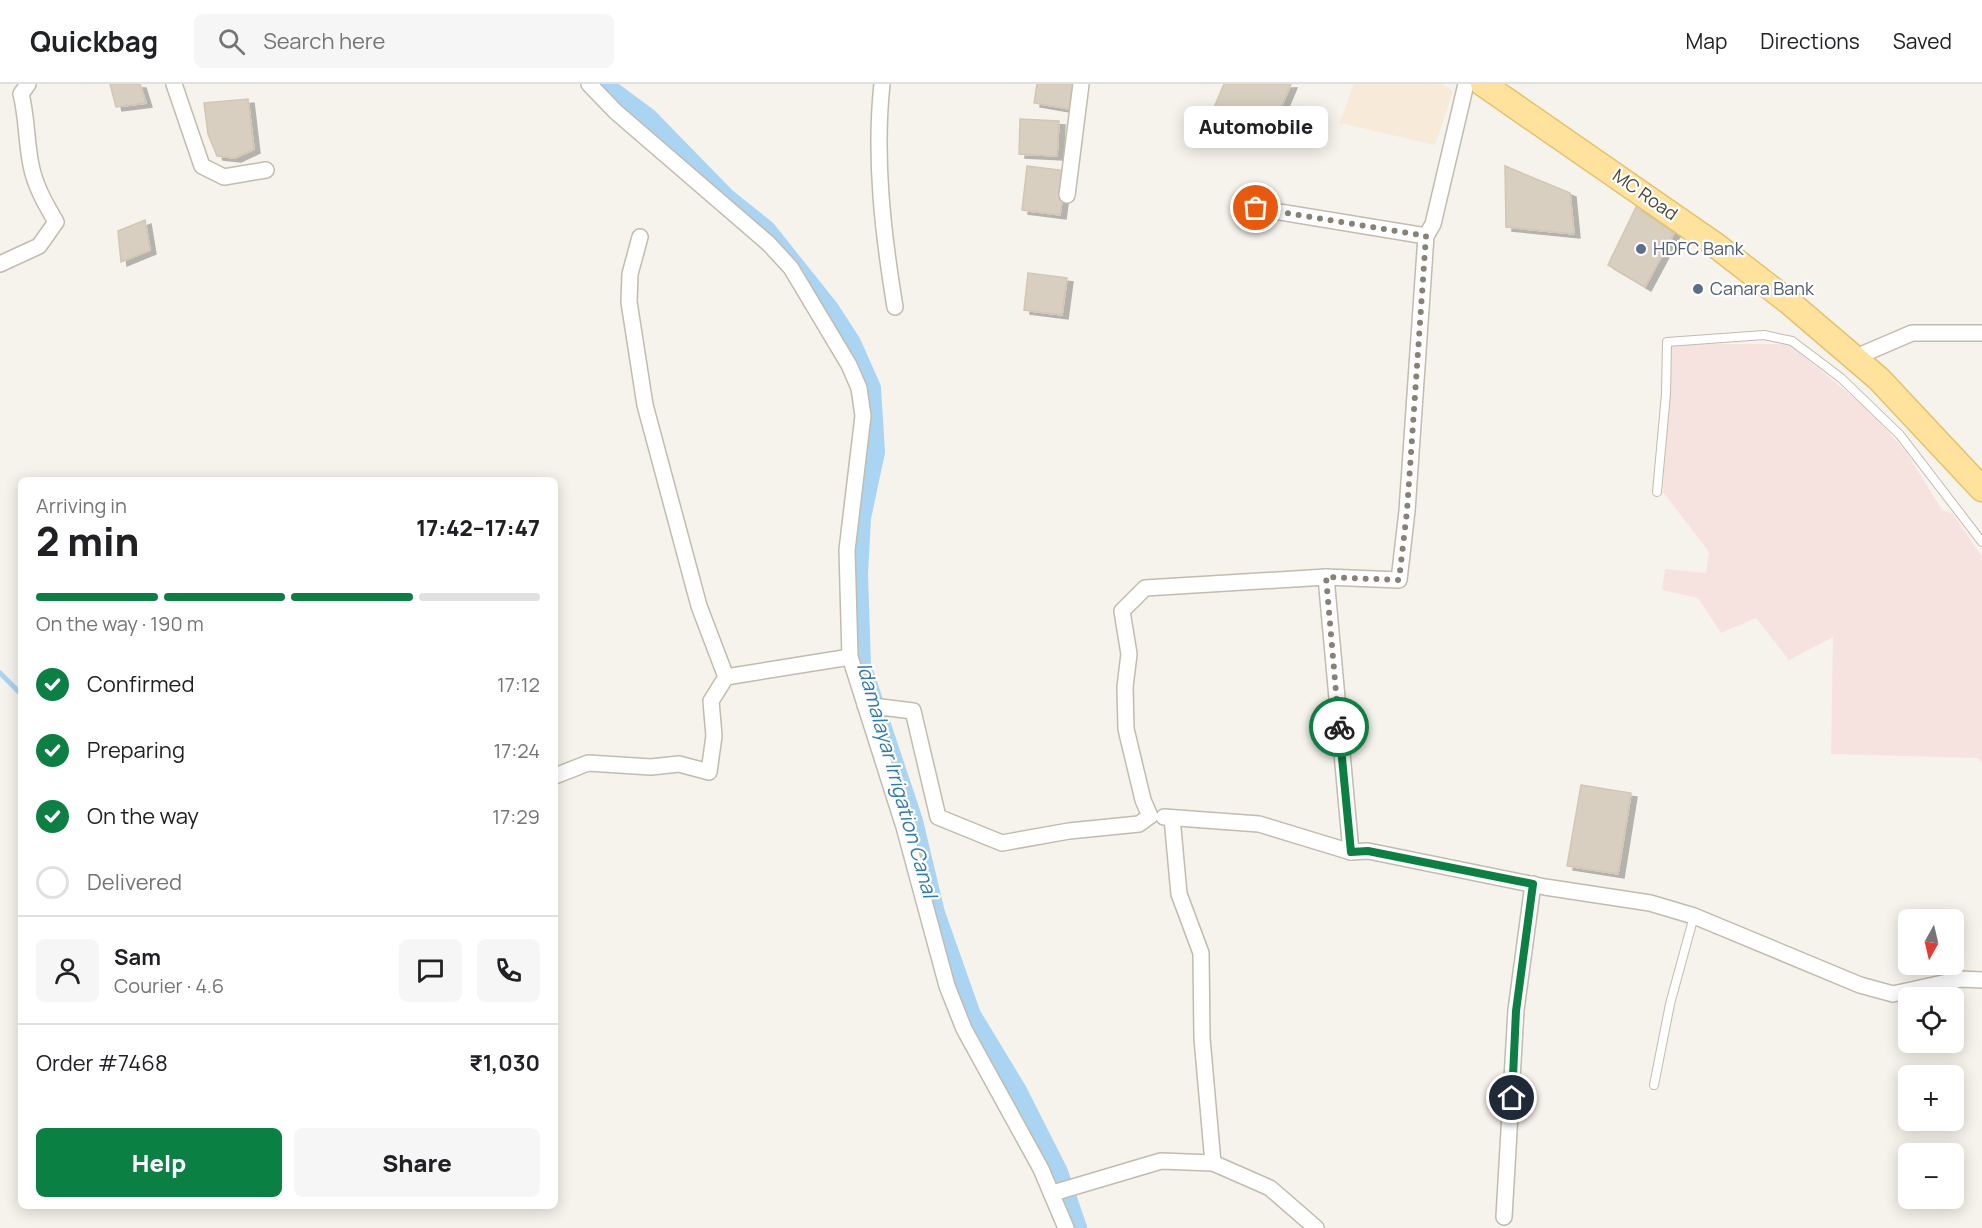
<!DOCTYPE html>
<html lang="en">
<head>
<meta charset="utf-8">
<style>
  :root { --surface:#fff; --page:#f6f6f6; --text:#202124; --muted:#757577; --line:#e0e0e0; --accent:#0b8043 }
  body { margin:0; font-family:Manrope,sans-serif; background:var(--page); color:var(--text); height:100vh; display:flex; flex-direction:column; font-size:22px; white-space:nowrap }
  * { box-sizing:border-box; margin:0 }
  p { font-size:20px; color:var(--muted) }
  .icon { flex:none; width:33px; height:33px; fill:none; stroke:currentColor; stroke-width:2; stroke-linecap:round; stroke-linejoin:round }
  .map { position:relative; flex:1; overflow:hidden }
  .sheet { position:absolute; left:18px; top:393px; width:540px; height:732px; display:flex; flex-direction:column; background:var(--surface); border-radius:9px; box-shadow:0 3px 15px #0003 }
  .sheet>* { flex:none }
  .needle { width:39px; rotate:188deg }
  .buttons { position:absolute; left:1898px; top:825px; display:grid; gap:12px }
  .buttons a { display:grid; place-items:center; width:66px; height:66px; border-radius:9px; background:var(--surface); box-shadow:0 3px 15px #0003; font-size:30px }
  .pin { position:absolute; display:grid; place-items:center; width:51px; height:51px; color:#fff; margin:-26px; border:3px solid #fff; border-radius:50%; box-shadow:0 2px 6px #0007 }
  .courier { position:absolute; display:grid; place-items:center; width:60px; height:60px; margin:-30px; border:4px solid #0b8043; border-radius:50%; background:#fff; color:#222; box-shadow:0 2px 8px #0007 }
  .bubble { position:absolute; height:42px; border-radius:9px; background:var(--surface); box-shadow:0 3px 15px #0003; font-size:20px; font-weight:800; line-height:42px; text-align:center }
  .overview em { font-style:normal; font-weight:800 }
  .overview div { display:flex; flex-direction:column-reverse }
  .overview { display:flex; align-items:center; justify-content:space-between; height:102px; padding:0 18px }
  h1 { font-size:39px; font-weight:800; line-height:45px }
  .bar { display:grid; grid-template-columns:repeat(4,1fr); gap:9px 6px; align-content:center; height:72px; padding:0 18px }
  .bar i { height:8px; border-radius:4px; background:var(--line) }
  .bar .current { background:var(--accent) }
  .bar p { grid-column:span 4 }
  .line { display:flex; align-items:center; gap:15px; padding:0 18px; border-top:2px solid var(--line) }
  .line div { flex:1 }
  .round { display:grid; place-items:center; flex:none; width:63px; height:63px; border-radius:9px; background:var(--page) }
  ol { padding:0 18px; list-style:none }
  li { display:flex; align-items:center; gap:18px; height:66px }
  li p { margin-inline-start:auto }
  li .icon { padding:6px; border-radius:50%; background:var(--accent); color:#fff; stroke-width:4 }
  li:last-child { color:var(--muted) }
  li i { width:33px; height:33px; border:3px solid var(--line); border-radius:50% }
  .button { display:flex; gap:12px; margin-top:auto; padding:12px 18px }
  .button a { flex:1; height:69px; border-radius:9px; background:var(--accent); color:#fff; font-size:24px; font-weight:800; line-height:69px; text-align:center }
  .button a+a { background:var(--page); color:var(--text) }
  header { display:flex; align-items:center; gap:36px; box-sizing:border-box; height:84px; padding:0 30px; background:var(--surface); border-bottom:2px solid var(--line) }
  header strong { font-size:28px }
  nav { display:flex; gap:33px; margin-inline-start:auto; font-size:21px }
  .search { width:420px; height:54px; background:var(--page); display:flex; align-items:center; gap:15px; box-sizing:border-box; padding:0 21px; border-radius:9px; color:var(--muted); font-size:22px }
  .map>svg:first-child { display:block }
  .commercial { fill:#f7ead8 }
  .medical { fill:#f6e3e0 }
  .lines { fill:none; stroke-linecap:round; stroke-linejoin:round }
  .stream { stroke:#a9d4f2; stroke-width:5 }
  .canal { stroke:#a9d4f2; stroke-width:20 }
  .building { fill:#d8cfc1; stroke:#d3c7b4; stroke-width:1.5; filter:url(#shadow) }
  .lane-casing { stroke:#c2bbae; stroke-width:10 }
  .street-casing { stroke:#c2bbae; stroke-width:18 }
  .primary-casing { stroke:#e6c16a; stroke-width:27 }
  .lane { stroke:#fff; stroke-width:8 }
  .street { stroke:#fff; stroke-width:15 }
  .primary { stroke:#ffe39c; stroke-width:24 }
  .done { stroke:#878178; stroke-width:6; stroke-dasharray:0 10.8 }
  .route { stroke:#0b8043; stroke-width:8 }
  .service-dot { fill:#5c6f8a; stroke:#fff; stroke-width:2 }
  .labels { text-anchor:middle; stroke-width:4.5; stroke-linejoin:round; paint-order:stroke }
  .street-label { font-size:18px; fill:#4b4439; stroke:#fff }
  .service-label { font-size:18px; fill:#4e5e75; stroke:#fff; text-anchor:start }
  .water-label { font-size:20px; font-style:italic; fill:#2e7ab2; stroke:#fff }
</style>
</head>
<body>
<header>
<strong>Quickbag</strong>
<div class="search"><svg class="icon" aria-label="search" viewBox="0 0 24 24"><circle cx="10" cy="10" r="6"/><path d="M15 15l6 6"/></svg>Search here</div>
<nav><a>Map</a><a>Directions</a><a>Saved</a></nav>
</header>
<div class="map">
<svg width="1982" height="1144" viewBox="0 0 1982 1144">
  <defs>
    <filter id="shadow"><feDropShadow dx="6" dy="4" stdDeviation="0" flood-color="#0004"/></filter>
  </defs>
  <rect width="100%" height="100%" fill="#f6f3ec"/>
  <path class="commercial" d="M 1354,0 L 1442,0 L 1453,7 L 1435,61 L 1340,39 Z"/>
  <path class="medical" d="M 1670,260 L 1789,260 L 1871,328 L 1906,368 L 1942,426 L 1953,430 L 1982,473 L 1982,679 L 1978,674 L 1831,670 L 1833,553 L 1789,576 L 1756,534 L 1721,549 L 1698,514 L 1662,506 L 1665,485 L 1706,489 L 1709,468 L 1663,408 Z"/>
  <g class="lines">
    <path class="stream" d="M 0,589 L 21,610"/>
    <path class="canal" d="M 602,0 L 648,34 L 726,114 L 766,146 L 829,225 L 851,259 L 871,304 L 875,368 L 861,434 L 858,490 L 861,581 L 913,737 L 935,829 L 971,931 L 1017,1007 L 1058,1088 L 1077,1144"/>
  </g>
  <g class="building">
    <path d="M 110,0 L 140,0 L 146,19 L 116,23 Z"/>
    <path d="M 1037,0 L 1073,0 L 1069,25 L 1034,19 Z"/>
    <path d="M 1224,0 L 1291,0 L 1274,40 L 1211,31 Z"/>
    <path d="M 248,15 L 254,65 L 235,74 L 217,72 L 208,50 L 204,19 Z"/>
    <path d="M 1020,35 L 1059,37 L 1057,72 L 1019,70 Z"/>
    <path d="M 1027,82 L 1066,87 L 1060,131 L 1022,126 Z"/>
    <path d="M 1505,82 L 1570,109 L 1574,150 L 1506,143 Z"/>
    <path d="M 1636,123 L 1674,149 L 1645,203 L 1608,181 Z"/>
    <path d="M 145,136 L 150,166 L 121,178 L 118,147 Z"/>
    <path d="M 1028,189 L 1067,194 L 1062,231 L 1024,226 Z"/>
    <path d="M 1581,701 L 1631,709 L 1618,790 L 1567,782 Z"/>
  </g>
  <g class="lines">
    <g class="lane-casing">
      <g id="lane">
        <path d="M 1657,408 L 1666,310 L 1667,258 L 1764,251 L 1792,257 L 1841,294 L 1900,351 L 1982,458"/>
        <path d="M 1654,1001 L 1670,920 L 1694,832"/>
      </g>
    </g>
    <g class="street-casing">
      <g id="street">
        <path d="M 174,0 L 202,82 L 224,93 L 266,86"/>
        <path d="M 589,0 L 616,28 L 769,160 L 791,184 L 849,281 L 859,304 L 863,332 L 847,466 L 850,573 L 904,743 L 947,902 L 964,945 L 1041,1085 L 1066,1144"/>
        <path d="M 882,0 C 874,74 883,150 895,223"/>
        <path d="M 1067,111 L 1081,0"/>
        <path d="M 1256,124 L 1426,152"/>
        <path d="M 640,153 L 630,190 L 629,218 L 645,321 L 699,522 L 726,593"/>
        <path d="M 0,180 L 39,162 L 56,138 C 45,119 35,102 31,81 C 26,57 27,33 21,10 L 28,0"/>
        <path d="M 1856,273 L 1912,249 L 1982,249"/>
        <path d="M 1326,493 L 1399,496 L 1407,427 L 1426,152 L 1433,140 L 1466,0"/>
        <path d="M 865,621 L 913,627 L 938,733 L 1002,759 L 1069,747 L 1139,740 L 1150,732 L 1143,716 L 1126,645 L 1125,603 L 1129,570 L 1122,527 L 1145,504 L 1326,493 L 1351,768 L 1368,767 L 1545,803 L 1650,819 L 1694,832 L 1860,901 L 1893,910 L 1961,895 L 1982,896"/>
        <path d="M 555,692 L 588,679 L 651,683 L 679,680 L 709,688 L 714,652 L 711,617 L 726,593 L 850,573"/>
        <path d="M 1164,733 L 1259,740 L 1351,768"/>
        <path d="M 1172,734 L 1179,810 L 1201,869 L 1202,954 L 1213,1079"/>
        <path d="M 1053,1109 L 1161,1077 L 1213,1079 L 1270,1104 L 1316,1144"/>
        <path d="M 1504,1133 L 1516,926 L 1533,800"/>
      </g>
    </g>
    <g class="primary-casing">
      <path id="primary" d="M 1483,0 L 1714,160 L 1789,218 L 1879,295 L 1982,405"/>
    </g>
    <use href="#lane" class="lane"/>
    <use href="#street" class="street"/>
    <use href="#primary" class="primary"/>
  </g>
  <g class="lines">
    <path class="done" d="M 1256,124 L 1426,152 L 1407,427 L 1399,496 L 1326,493 L 1339,643"/>
    <path class="route" d="M 1339,643 L 1351,768 L 1368,767 L 1533,800 L 1516,927 L 1512,1014"/>
  </g>
  <g class="service-dot">
    <circle cx="1641" cy="165" r="6"/>
    <circle cx="1698" cy="205" r="6"/>
  </g>
  <g class="labels">
    <g class="street-label">
      <text transform="translate(1645 111) rotate(35)" y="6">MC Road</text>
    </g>
    <g class="service-label">
      <text x="1653" y="171">HDFC Bank</text>
      <text x="1710" y="211">Canara Bank</text>
    </g>
    <g class="water-label">
      <text transform="translate(897 696) rotate(74)" y="7">Idamalayar Irrigation Canal</text>
    </g>
  </g>
</svg>
<div class="buttons">
<a><svg class="needle" viewBox="-14 -14 28 28"><path d="M0-13l5 13h-10z" fill="#e53935"/><path d="M0 13l5-13h-10z" fill="#757577"/></svg></a>
<a><svg class="icon" aria-label="locate" viewBox="0 0 24 24"><circle cx="12" cy="12" r="6"/><path d="M12 2v4M12 18v4M2 12h4M18 12h4"/></svg></a>
<a>+</a>
<a>−</a>
</div>
<div class="pin" style="left:1256px;top:124px;background:#ea580c"><svg class="icon" aria-label="bag" viewBox="0 0 24 24"><path d="M5 8h14l-1 12H6zM9 8a3 3 0 0 1 6 0"/></svg></div>
<div class="pin" style="left:1512px;top:1014px;background:#1f2937"><svg class="icon" aria-label="home" viewBox="0 0 24 24"><path d="M3 11l9-7 9 7M6 9v11h12V9"/></svg></div>
<div class="courier" style="left:1339px;top:643px"><svg class="icon" aria-label="bike" viewBox="0 0 24 24"><circle cx="6" cy="16" r="4"/><circle cx="18" cy="16" r="4"/><path d="M6 16l4-8h5l3 8M10 8l3 8H6M13 5h3"/></svg></div>
<div class="bubble" style="left:1184px;top:22px;width:144px">Automobile</div>
<section class="sheet">
<div class="overview"><div><h1>2 min</h1><p>Arriving in</p></div><em>17:42–17:47</em></div>
<div class="bar"><i class="current"></i><i class="current"></i><i class="current"></i><i></i><p>On the way · 190 m</p></div>
<ol>
<li><svg class="icon" aria-label="check" viewBox="0 0 24 24"><path d="M5 12l5 5 9-10"/></svg>Confirmed<p>17:12</p></li>
<li><svg class="icon" aria-label="check" viewBox="0 0 24 24"><path d="M5 12l5 5 9-10"/></svg>Preparing<p>17:24</p></li>
<li><svg class="icon" aria-label="check" viewBox="0 0 24 24"><path d="M5 12l5 5 9-10"/></svg>On the way<p>17:29</p></li>
<li><i></i>Delivered</li>
</ol>
<div class="line" style="height:108px"><a class="round"><svg class="icon" aria-label="person" viewBox="0 0 24 24"><circle cx="12" cy="8" r="4"/><path d="M4 21q1-7 8-7t8 7"/></svg></a><div><b>Sam</b><p>Courier · 4.6</p></div><a class="round"><svg class="icon" aria-label="chat" viewBox="0 0 24 24"><path d="M4 5h16v11H9l-5 4z"/></svg></a><a class="round"><svg class="icon" aria-label="phone" viewBox="0 0 24 24"><path d="M5 4h4l2 5-3 2q2 4 5 5l2-3 5 2v4C11 20 4 13 5 4z"/></svg></a></div>
<div class="line" style="height:78px"><div>Order #7468</div><b>₹1,030</b></div>
<div class="button"><a>Help</a><a>Share</a></div>
</section>
</div>
</body>
</html>
